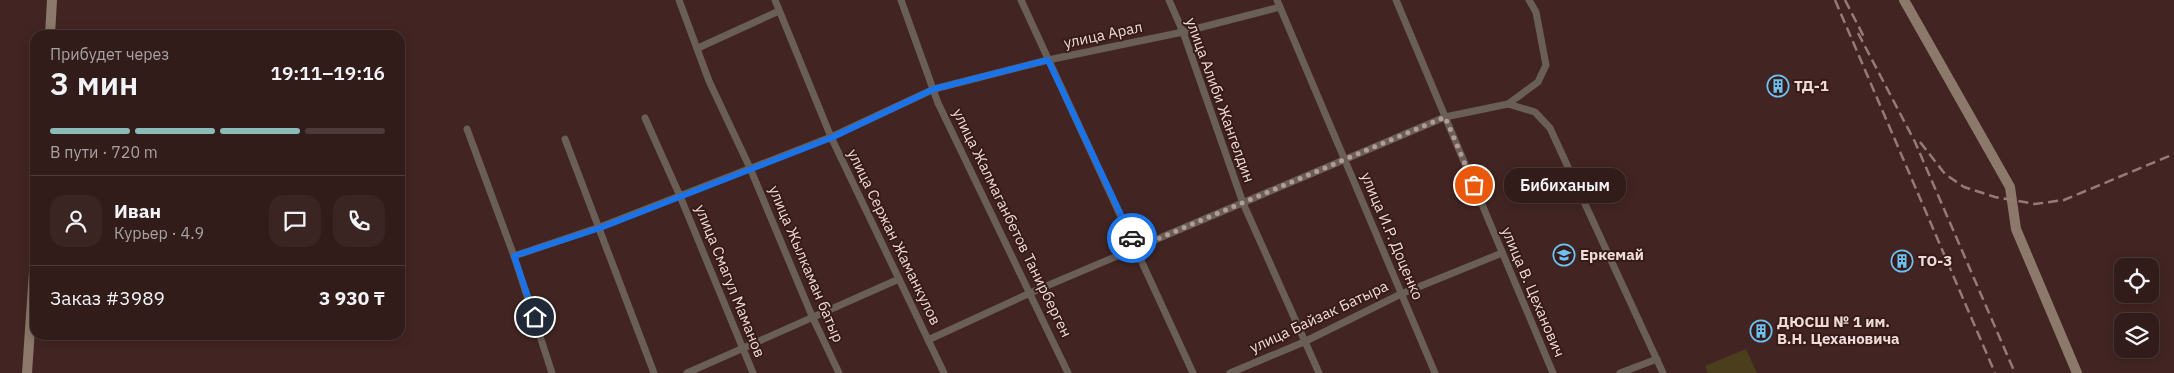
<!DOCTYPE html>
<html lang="ru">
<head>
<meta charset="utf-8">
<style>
  :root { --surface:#321c1a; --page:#3a2523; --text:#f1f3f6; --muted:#a8a1a2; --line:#4d3a39; --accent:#8bbbb9 }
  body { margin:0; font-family:"IBM Plex Sans",sans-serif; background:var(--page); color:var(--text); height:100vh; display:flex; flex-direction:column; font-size:19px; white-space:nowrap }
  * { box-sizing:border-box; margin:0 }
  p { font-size:16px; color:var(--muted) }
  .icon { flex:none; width:28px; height:28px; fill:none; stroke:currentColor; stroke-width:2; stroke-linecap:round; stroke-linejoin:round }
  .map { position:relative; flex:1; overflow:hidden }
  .sheet { position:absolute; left:30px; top:30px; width:375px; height:310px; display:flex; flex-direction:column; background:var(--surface); border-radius:15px; box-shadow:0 2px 12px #0003,0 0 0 1px var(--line) }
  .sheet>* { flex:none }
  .controls { position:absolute; left:2114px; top:258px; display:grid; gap:10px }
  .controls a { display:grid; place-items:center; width:45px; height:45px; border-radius:10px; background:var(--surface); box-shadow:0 2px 12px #0003,0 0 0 1px var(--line); font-size:25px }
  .pin { position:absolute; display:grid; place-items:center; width:42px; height:42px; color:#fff; margin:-21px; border:2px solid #fff; border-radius:50%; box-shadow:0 1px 5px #0007 }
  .courier { position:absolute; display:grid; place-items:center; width:50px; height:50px; margin:-25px; border:4px solid #1a73e8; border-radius:50%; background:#fff; color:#222; box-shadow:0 1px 6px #0007 }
  .bubble { position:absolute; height:35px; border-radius:15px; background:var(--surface); box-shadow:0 2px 12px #0003,0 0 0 1px var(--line); font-size:16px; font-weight:600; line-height:35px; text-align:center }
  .headline em { font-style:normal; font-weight:600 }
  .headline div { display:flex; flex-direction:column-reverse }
  .headline { display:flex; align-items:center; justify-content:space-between; height:85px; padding:0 20px }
  h1 { font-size:32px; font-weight:600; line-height:38px }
  .bar { display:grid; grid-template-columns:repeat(4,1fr); gap:8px 5px; align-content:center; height:60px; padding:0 20px }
  .bar i { height:6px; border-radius:4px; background:var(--line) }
  .bar .current { background:var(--accent) }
  .bar p { grid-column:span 4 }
  .line { display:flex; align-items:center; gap:12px; padding:0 20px; border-top:1px solid var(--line) }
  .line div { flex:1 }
  .round { display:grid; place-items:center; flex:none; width:52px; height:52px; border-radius:15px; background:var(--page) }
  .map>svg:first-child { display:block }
  .pitch { fill:#4b3e1d }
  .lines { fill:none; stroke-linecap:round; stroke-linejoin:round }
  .street { stroke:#6a5f56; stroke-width:7 }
  .secondary { stroke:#8c796c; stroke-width:10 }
  .rail { stroke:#947b78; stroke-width:2.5; stroke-dasharray:10 5; stroke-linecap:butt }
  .done { stroke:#b29b98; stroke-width:5; stroke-dasharray:0 9 }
  .route { stroke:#1a73e8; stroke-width:6 }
  .labels { text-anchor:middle; stroke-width:4; stroke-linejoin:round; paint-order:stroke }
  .street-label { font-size:15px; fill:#eedad7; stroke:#371b18 }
  .poi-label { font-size:15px; font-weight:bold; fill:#eedad7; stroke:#371b18; text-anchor:start }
</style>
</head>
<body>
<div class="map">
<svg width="2174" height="373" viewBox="0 0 2174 373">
  <rect width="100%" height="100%" fill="#422522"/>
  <path class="pitch" d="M 1746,349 L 1757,373 L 1708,373 L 1705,366 Z"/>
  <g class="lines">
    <g class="street">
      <path d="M 679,0 L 709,81 L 750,168 L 812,316 L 839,373"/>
      <path d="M 775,0 L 831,137 L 944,373"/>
      <path d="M 901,0 L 938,103 L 1068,373"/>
      <path d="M 1021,0 L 1193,373"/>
      <path d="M 1169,0 L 1183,32 L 1243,203 L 1319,373"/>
      <path d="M 1277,0 L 1435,373"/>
      <path d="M 1396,0 L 1553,373"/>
      <path d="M 698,48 L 779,11"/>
      <path d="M 1508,104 L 1538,82 L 1546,65 L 1536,12 L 1529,0"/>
      <path d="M 645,118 L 680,196 L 753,373"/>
      <path d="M 467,129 L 514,256 L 552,373"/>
      <path d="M 565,139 L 654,373"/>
      <path d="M 514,256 L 600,227 L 831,137 L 934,89 L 1048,60 L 1183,32 L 1280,7"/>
      <path d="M 928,340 L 1030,293 L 1445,117 L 1508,104 L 1535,112 L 1550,128 L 1663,373"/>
      <path d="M 687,373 L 899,279"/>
      <path d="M 1230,373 L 1304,342 L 1401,294 L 1502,253"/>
      <path d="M 1620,373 L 1657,359"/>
    </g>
    <g class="secondary">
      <path d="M 1904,0 L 2010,187 L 2016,229 L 2077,373"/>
      <path d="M 50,35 L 52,0"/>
      <path d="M 27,373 L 35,257"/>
    </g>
    <g class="rail">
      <path d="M 1835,0 L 1995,373"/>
      <path d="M 1845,0 L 1864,37"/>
      <path d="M 1858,33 L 1915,142 L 2015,373"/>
      <path d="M 1920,142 L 1945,174 L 1964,187 L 1995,197 L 2035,204 L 2064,200 L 2174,154"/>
    </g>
  </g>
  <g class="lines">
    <path class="done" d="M 1132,238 L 1136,248 L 1445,117 L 1474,185"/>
    <path class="route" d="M 535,317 L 514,256 L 600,228 L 831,138 L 934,89 L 1048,60 L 1132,238"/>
  </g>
  <defs>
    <g id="building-ring" transform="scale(1.125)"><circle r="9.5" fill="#371b18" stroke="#6dc2f3" stroke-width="1.5"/><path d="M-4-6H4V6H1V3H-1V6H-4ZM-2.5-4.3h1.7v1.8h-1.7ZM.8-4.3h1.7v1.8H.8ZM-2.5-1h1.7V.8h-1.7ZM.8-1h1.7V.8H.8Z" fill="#6dc2f3"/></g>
    <g id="school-ring" transform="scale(1.125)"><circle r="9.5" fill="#371b18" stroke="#6dc2f3" stroke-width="1.5"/><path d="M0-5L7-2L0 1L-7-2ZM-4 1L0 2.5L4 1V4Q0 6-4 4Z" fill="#6dc2f3"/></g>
  </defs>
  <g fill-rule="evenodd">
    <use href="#building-ring" x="1778" y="86"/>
    <use href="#school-ring" x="1564" y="255"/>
    <use href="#building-ring" x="1902" y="261"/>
    <use href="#building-ring" x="1761" y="331"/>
  </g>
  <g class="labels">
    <g class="street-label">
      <text transform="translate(1103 35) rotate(-12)" y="5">улица Арал</text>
      <text transform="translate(1220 100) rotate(70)" y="5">улица Алиби Жангелдин</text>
      <text transform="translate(1012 223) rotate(64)" y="5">улица Жалмаганбетов Танирберген</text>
      <text transform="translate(1392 236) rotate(67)" y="5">улица И.Р. Доценко</text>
      <text transform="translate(894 237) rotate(64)" y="5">улица Сержан Жаманкулов</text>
      <text transform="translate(806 264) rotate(67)" y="5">улица Жылкаман батыр</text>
      <text transform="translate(730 281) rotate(68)" y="5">улица Смагул Маманов</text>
      <text transform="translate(1533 292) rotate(67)" y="5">улица В. Цеханович</text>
      <text transform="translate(1319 317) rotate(-25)" y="5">улица Байзак Батыра</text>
    </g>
    <g class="poi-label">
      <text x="1794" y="91">ТД-1</text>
      <text x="1580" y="260">Еркемай</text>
      <text x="1918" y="266">ТО-3</text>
      <text x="1777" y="327">ДЮСШ № 1 им.<tspan x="1777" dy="17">В.Н. Цехановича</tspan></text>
    </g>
  </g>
</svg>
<div class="controls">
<a><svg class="icon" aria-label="locate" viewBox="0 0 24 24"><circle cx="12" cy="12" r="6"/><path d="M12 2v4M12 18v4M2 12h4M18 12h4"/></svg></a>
<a><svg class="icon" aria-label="layers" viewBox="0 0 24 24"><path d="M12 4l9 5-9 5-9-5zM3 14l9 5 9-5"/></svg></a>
</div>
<div class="pin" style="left:1474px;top:185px;background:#ea580c"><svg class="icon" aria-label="bag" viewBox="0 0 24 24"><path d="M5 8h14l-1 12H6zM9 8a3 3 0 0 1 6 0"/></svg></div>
<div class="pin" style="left:535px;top:317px;background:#1f2937"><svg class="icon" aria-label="home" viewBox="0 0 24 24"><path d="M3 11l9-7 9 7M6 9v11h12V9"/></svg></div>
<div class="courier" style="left:1132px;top:238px"><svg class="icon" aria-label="car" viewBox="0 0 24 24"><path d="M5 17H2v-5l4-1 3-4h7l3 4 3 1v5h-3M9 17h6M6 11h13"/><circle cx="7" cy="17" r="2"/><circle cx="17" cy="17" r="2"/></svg></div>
<div class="bubble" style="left:1504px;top:168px;width:122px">Бибиханым</div>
<section class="sheet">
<div class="headline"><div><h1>3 мин</h1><p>Прибудет через</p></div><em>19:11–19:16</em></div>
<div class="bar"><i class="current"></i><i class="current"></i><i class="current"></i><i></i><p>В пути · 720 m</p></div>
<div class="line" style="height:90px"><a class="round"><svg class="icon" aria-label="person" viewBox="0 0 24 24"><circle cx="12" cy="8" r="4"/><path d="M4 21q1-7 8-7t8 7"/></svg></a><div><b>Иван</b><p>Курьер · 4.9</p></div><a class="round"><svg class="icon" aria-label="chat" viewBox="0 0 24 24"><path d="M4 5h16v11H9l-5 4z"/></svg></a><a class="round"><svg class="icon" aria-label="phone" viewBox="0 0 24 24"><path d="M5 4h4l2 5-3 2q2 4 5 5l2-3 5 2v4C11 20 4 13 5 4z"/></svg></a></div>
<div class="line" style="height:65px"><div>Заказ #3989</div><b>3 930 ₸</b></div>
</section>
</div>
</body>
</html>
